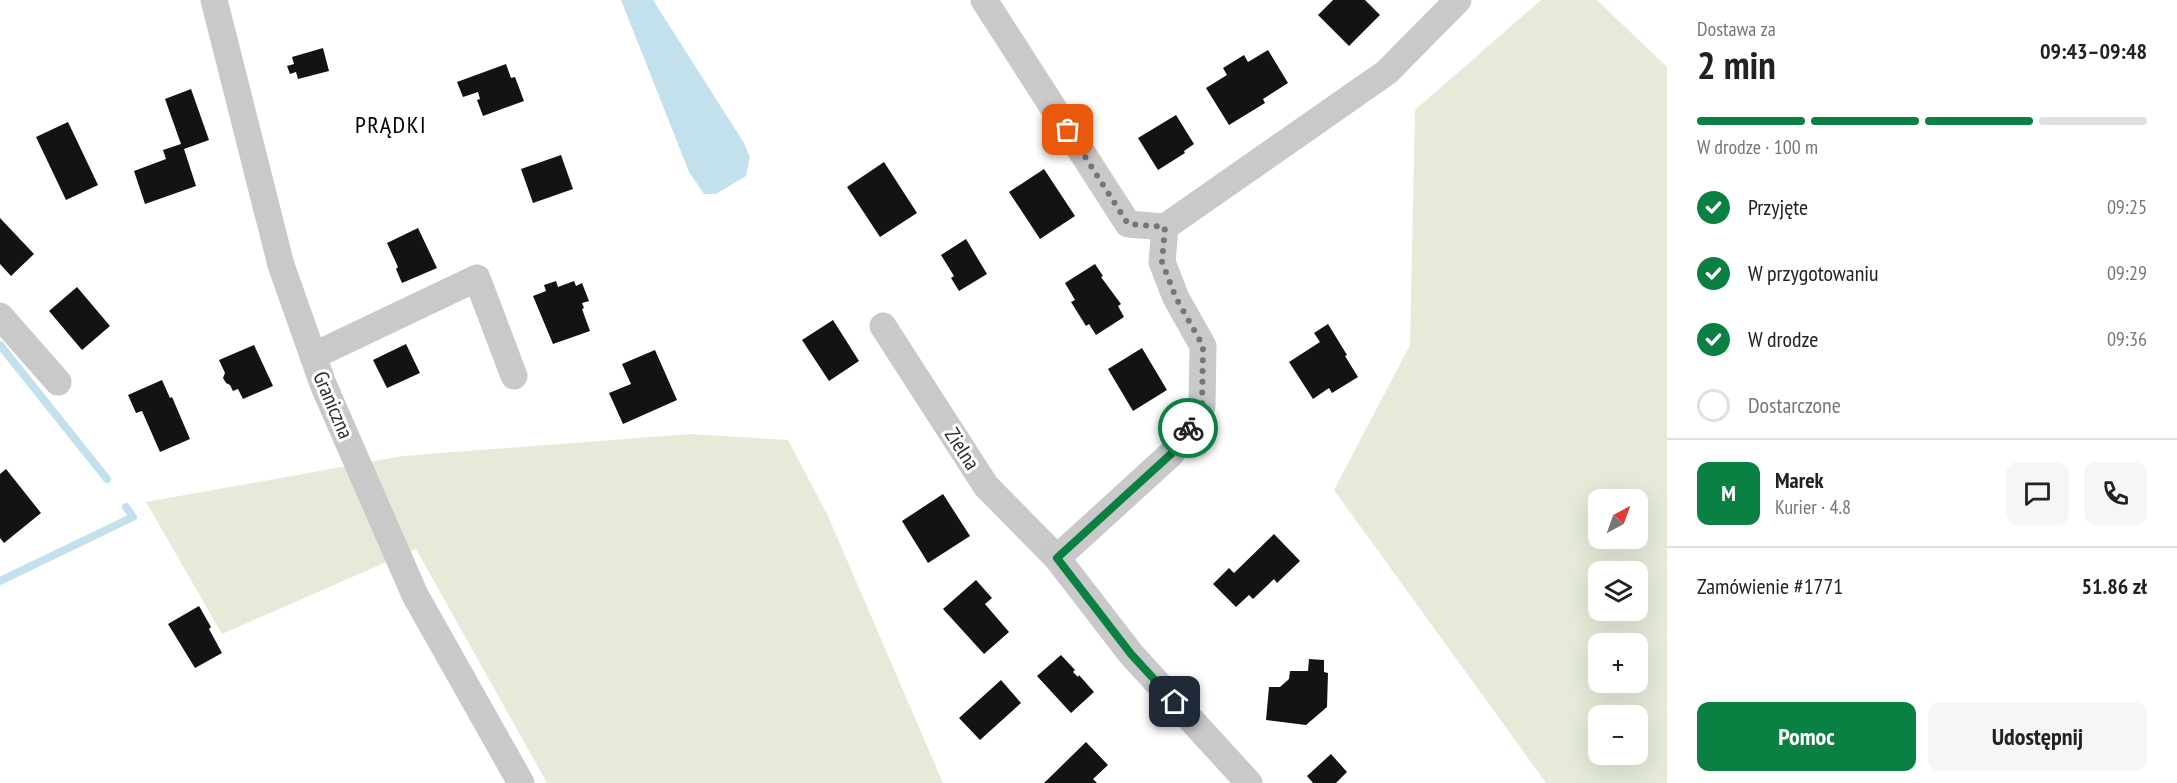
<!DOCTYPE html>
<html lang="pl">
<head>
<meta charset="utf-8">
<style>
  :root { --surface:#fff; --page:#f6f6f6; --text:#222; --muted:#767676; --line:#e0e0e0; --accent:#0b8043 }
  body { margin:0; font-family:"PT Sans Narrow",sans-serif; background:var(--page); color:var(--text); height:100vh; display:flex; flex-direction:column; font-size:22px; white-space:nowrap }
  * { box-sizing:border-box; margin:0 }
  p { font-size:20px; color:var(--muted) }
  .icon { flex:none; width:33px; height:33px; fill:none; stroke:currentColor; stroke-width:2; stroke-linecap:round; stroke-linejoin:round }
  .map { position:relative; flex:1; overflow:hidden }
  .drawer { display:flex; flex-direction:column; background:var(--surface); width:510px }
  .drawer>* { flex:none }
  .needle { width:39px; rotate:41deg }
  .controls { position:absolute; left:1588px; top:489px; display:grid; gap:12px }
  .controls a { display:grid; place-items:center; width:60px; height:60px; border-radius:12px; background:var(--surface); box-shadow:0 6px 24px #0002; font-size:30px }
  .pin { position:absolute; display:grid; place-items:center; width:51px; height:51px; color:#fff; margin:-26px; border-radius:12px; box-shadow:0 3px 9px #0006 }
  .courier { position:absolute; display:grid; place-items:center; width:60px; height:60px; margin:-30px; border:4px solid #0b8043; border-radius:50%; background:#fff; color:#222; box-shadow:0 2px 8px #0007 }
  .head em { font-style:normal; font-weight:700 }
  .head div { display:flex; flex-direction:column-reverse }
  .head { display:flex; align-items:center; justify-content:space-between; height:102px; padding:0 30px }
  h1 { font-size:39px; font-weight:700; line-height:45px }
  .bar { display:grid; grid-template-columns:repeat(4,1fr); gap:9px 6px; align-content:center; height:72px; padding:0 30px }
  .bar i { height:8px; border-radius:4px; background:var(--line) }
  .bar .active { background:var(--accent) }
  .bar p { grid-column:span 4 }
  .line { display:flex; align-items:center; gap:15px; padding:0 30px; border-top:2px solid var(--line) }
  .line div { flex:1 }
  .round { display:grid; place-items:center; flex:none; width:63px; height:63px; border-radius:12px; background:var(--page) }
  ol { padding:0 30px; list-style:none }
  li { display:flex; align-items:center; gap:18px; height:66px }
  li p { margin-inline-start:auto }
  li .icon { padding:6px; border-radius:50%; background:var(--accent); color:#fff; stroke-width:4 }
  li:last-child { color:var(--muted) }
  li i { width:33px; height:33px; border:3px solid var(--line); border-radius:50% }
  .button { display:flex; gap:12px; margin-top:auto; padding:12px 30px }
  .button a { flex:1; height:69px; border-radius:12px; background:var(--accent); color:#fff; font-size:24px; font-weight:700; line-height:69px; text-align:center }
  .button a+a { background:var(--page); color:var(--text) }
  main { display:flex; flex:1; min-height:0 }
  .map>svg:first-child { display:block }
  .green { fill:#e5ebd8; fill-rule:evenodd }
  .water { fill:#c3e1ed }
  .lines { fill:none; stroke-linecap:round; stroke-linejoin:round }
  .stream { stroke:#c3e1ed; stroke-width:8 }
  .building { fill:#131313 }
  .minor { stroke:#c9c9c9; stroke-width:27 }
  .done { stroke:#767676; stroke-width:6; stroke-dasharray:0 10.8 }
  .route { stroke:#0b8043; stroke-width:8 }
  .labels { text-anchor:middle; stroke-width:6; stroke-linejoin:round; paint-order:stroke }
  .street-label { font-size:21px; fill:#2c2c2c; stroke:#fff }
  .quarter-label { font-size:24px; letter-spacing:1.5px; fill:#000; stroke:#fff }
</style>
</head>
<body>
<main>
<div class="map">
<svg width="1667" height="783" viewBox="0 0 1667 783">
  <rect width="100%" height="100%" fill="#fff"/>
  <g class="green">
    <path d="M 1541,0 L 1597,0 L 1667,67 L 1667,783 L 1546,783 L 1334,490 L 1410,345 L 1415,110 ZM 1599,500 L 1638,500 L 1638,538 L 1599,538 ZM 1599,572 L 1638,572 L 1638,610 L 1599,610 ZM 1599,644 L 1638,644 L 1638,682 L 1599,682 ZM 1599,716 L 1638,716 L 1638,754 L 1599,754 Z"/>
    <path d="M 690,434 L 788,440 L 828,516 L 943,783 L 547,783 L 416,549 L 222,634 L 146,502 L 403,456 Z"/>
  </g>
  <path class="water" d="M 621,0 L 653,0 L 744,143 L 750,157 L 746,176 L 716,194 L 704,194 L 689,172 Z"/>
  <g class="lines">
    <g class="stream">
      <path d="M 0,345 L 107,479"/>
      <path d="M 0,581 L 133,517 L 126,507"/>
    </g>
  </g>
  <g class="building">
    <path d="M 1333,0 L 1365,0 L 1380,15 L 1349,46 L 1318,15 Z"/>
    <path d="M 323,48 L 329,71 L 298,79 L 296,72 L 290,74 L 287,66 L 294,64 L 292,57 Z"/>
    <path d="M 1268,50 L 1288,83 L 1263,99 L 1265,103 L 1229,125 L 1206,88 L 1227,75 L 1223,68 L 1244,55 L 1248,62 Z"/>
    <path d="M 506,64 L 511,78 L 515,77 L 524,101 L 483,116 L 477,100 L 480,99 L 478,92 L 463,97 L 457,82 Z"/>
    <path d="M 191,89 L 209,140 L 184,149 L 196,186 L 145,204 L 134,171 L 166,159 L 163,150 L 181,144 L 165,99 Z"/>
    <path d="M 1176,115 L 1194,144 L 1184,151 L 1185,153 L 1158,170 L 1138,138 Z"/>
    <path d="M 68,122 L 98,185 L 66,200 L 36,137 Z"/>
    <path d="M 561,155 L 573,189 L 533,203 L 521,169 Z"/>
    <path d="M 884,162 L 917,213 L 880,237 L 847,187 Z"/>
    <path d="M 1044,169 L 1075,216 L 1040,239 L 1009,192 Z"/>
    <path d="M 0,218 L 34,254 L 11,276 L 0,264 Z"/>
    <path d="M 418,228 L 437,268 L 402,283 L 396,269 L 398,267 L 387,243 Z"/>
    <path d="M 966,239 L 987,274 L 959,291 L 951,278 L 954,276 L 941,255 Z"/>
    <path d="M 1095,264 L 1103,276 L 1101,277 L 1121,304 L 1118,306 L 1124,317 L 1096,335 L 1089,324 L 1086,326 L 1071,302 L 1075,300 L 1065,283 Z"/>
    <path d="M 556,281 L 558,287 L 574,281 L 576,286 L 582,283 L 589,301 L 582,303 L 584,308 L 582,309 L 590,331 L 553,344 L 533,296 L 546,291 L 544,285 Z"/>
    <path d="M 77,287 L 110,326 L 82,350 L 49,311 Z"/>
    <path d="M 833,320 L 859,361 L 829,381 L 802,340 Z"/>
    <path d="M 1328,324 L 1347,355 L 1345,356 L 1358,377 L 1332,393 L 1329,388 L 1313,399 L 1289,362 L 1320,342 L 1314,333 Z"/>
    <path d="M 406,344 L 420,373 L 387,388 L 373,360 Z"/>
    <path d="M 254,345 L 273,386 L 243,399 L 238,389 L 233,391 L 230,385 L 226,383 L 223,378 L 225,373 L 219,360 Z"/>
    <path d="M 1142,348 L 1167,390 L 1133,411 L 1108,369 Z"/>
    <path d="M 655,350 L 677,400 L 623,424 L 609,393 L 631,384 L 622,364 Z"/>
    <path d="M 162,380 L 170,398 L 172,397 L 190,439 L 160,452 L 142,411 L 136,413 L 128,395 Z"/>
    <path d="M 6,469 L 41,513 L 4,543 L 0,538 L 0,474 Z"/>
    <path d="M 943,494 L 970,536 L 928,563 L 902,521 Z"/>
    <path d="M 1274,534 L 1300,561 L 1277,583 L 1274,579 L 1253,599 L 1249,595 L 1236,607 L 1213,584 L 1229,568 L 1234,573 Z"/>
    <path d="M 976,580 L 992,598 L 985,604 L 1009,632 L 984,654 L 943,609 Z"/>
    <path d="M 199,606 L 211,627 L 209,629 L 222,653 L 195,668 L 168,624 Z"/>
    <path d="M 1061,655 L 1075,670 L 1073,672 L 1078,677 L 1079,675 L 1094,692 L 1071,713 L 1037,676 Z"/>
    <path d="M 1309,659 L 1324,660 L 1324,672 L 1328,673 L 1327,707 L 1306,725 L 1266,720 L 1269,687 L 1280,687 L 1289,679 L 1290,671 L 1308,671 Z"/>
    <path d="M 1001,680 L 1021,703 L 980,740 L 959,718 Z"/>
    <path d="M 1086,742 L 1108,765 L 1093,779 L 1097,783 L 1044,783 Z"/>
    <path d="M 1331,754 L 1347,772 L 1336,783 L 1313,783 L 1307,776 Z"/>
  </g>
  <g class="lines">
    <g class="minor">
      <path d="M 214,0 L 281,265 L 323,384 L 415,595 L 521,783"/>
      <path d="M 984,0 L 1128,224 L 1165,227"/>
      <path d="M 0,316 L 58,382"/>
      <path d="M 883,326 L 986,486 L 1057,558"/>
      <path d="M 313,356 L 477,278 L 514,376"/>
      <path d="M 1249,783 L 1131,654 L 1057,558 L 1171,454 L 1202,407 L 1203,346 L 1176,298 L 1162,262 L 1165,227 L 1387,72 L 1458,0"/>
    </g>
  </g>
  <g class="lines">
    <path class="done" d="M 1068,130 L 1128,224 L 1165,227 L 1162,262 L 1176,298 L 1203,346 L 1202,407 L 1188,428"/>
    <path class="route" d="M 1175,702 L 1131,654 L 1057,558 L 1171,454 L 1188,428"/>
  </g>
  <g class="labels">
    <g class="street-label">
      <text transform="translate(333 405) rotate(67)" y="7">Graniczna</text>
      <text transform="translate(962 449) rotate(57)" y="7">Zielna</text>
    </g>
    <g class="quarter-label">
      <text x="391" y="133">PRĄDKI</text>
    </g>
  </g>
</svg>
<div class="controls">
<a><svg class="needle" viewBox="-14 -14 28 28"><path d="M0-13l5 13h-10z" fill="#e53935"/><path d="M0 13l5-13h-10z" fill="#767676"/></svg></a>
<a><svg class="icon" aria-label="layers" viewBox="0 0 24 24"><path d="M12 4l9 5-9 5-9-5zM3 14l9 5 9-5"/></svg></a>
<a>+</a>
<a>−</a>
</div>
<div class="pin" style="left:1068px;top:130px;background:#ea580c"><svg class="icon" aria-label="bag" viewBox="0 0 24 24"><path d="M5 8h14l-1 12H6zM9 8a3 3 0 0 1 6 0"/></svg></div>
<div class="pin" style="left:1175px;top:702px;background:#1f2937"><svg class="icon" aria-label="home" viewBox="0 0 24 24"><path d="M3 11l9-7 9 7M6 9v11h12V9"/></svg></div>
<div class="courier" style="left:1188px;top:428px"><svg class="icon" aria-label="bike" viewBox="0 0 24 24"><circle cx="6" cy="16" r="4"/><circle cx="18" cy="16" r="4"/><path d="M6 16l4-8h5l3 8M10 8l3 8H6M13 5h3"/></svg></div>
</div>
<section class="drawer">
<div class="head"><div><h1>2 min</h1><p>Dostawa za</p></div><em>09:43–09:48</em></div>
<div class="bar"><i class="active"></i><i class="active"></i><i class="active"></i><i></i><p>W drodze · 100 m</p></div>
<ol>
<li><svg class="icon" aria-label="check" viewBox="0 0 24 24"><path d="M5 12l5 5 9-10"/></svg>Przyjęte<p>09:25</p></li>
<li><svg class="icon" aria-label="check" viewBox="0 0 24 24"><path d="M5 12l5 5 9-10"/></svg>W przygotowaniu<p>09:29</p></li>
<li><svg class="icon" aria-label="check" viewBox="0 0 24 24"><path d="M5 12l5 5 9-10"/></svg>W drodze<p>09:36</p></li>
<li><i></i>Dostarczone</li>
</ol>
<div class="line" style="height:108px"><b class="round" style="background:var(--accent);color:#fff">M</b><div><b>Marek</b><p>Kurier · 4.8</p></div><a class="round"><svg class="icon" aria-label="chat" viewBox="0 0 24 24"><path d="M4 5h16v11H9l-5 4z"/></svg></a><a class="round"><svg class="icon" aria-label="phone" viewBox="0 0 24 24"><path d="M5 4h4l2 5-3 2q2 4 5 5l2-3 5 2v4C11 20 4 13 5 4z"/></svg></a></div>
<div class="line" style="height:78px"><div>Zamówienie #1771</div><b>51.86 zł</b></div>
<div class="button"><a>Pomoc</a><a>Udostępnij</a></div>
</section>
</main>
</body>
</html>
